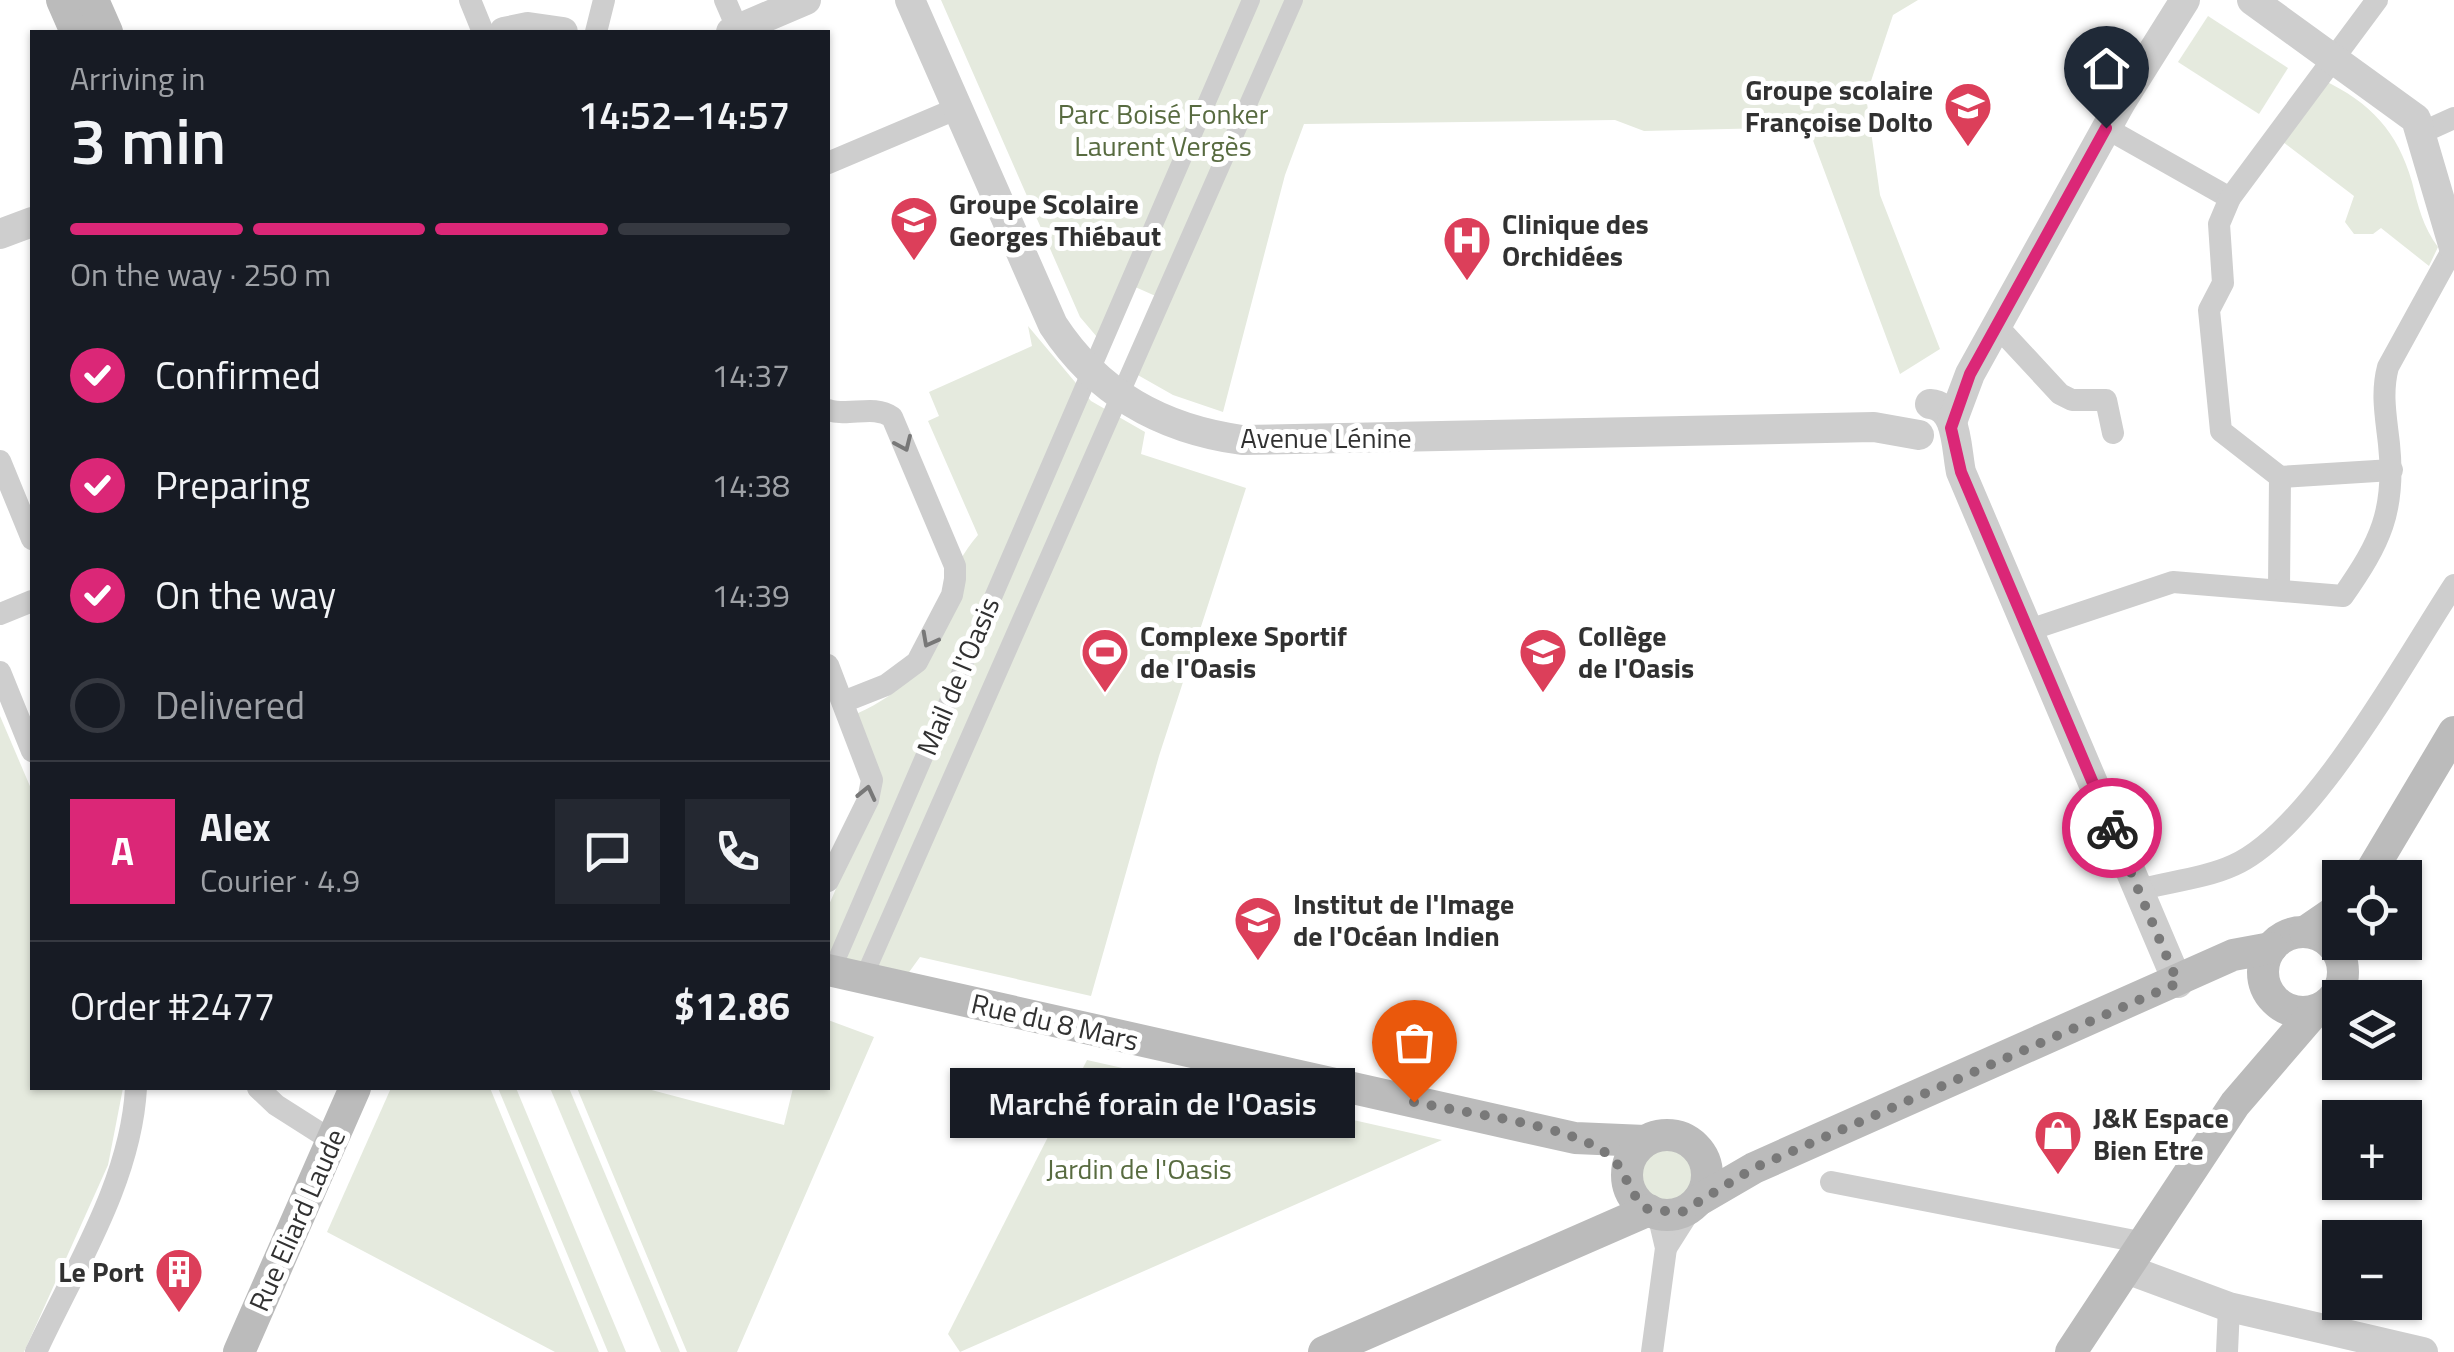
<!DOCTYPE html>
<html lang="en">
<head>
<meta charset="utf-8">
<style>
  :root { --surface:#171b24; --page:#242831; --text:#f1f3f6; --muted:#9ea1a6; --line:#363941; --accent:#db2777 }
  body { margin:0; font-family:"Titillium Web",sans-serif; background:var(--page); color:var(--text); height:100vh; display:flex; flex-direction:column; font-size:38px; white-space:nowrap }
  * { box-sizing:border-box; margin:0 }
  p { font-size:32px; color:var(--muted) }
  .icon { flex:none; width:55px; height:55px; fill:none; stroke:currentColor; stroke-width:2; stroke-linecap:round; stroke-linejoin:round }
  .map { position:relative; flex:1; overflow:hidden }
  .side { position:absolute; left:30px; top:30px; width:800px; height:1060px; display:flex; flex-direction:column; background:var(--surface); border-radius:0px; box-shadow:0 2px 8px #0004 }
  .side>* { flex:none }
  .fabs { position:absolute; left:2322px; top:860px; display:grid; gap:20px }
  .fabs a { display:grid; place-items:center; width:100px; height:100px; border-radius:0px; background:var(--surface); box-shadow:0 2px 8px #0004; font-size:50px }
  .pin { position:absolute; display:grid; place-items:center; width:85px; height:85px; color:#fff; margin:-102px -42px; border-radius:50% 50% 50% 0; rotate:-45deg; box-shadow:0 0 10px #0007 }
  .pin .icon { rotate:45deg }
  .courier { position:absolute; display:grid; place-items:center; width:100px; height:100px; margin:-50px; border:8px solid #db2777; border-radius:50%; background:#fff; color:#222; box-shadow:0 2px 12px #0007 }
  .bubble { position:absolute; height:70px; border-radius:0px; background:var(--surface); box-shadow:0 2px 8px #0004; font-size:32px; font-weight:600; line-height:70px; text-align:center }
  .overview em { font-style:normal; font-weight:600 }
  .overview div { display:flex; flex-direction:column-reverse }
  .overview { display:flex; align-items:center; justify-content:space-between; height:170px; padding:0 40px }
  h1 { font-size:65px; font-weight:600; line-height:75px }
  .bar { display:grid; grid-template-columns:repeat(4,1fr); gap:15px 10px; align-content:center; height:120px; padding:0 40px }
  .bar i { height:12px; border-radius:8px; background:var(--line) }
  .bar .current { background:var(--accent) }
  .bar p { grid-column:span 4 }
  .line { display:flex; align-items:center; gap:25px; padding:0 40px; border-top:2px solid var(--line) }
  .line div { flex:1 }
  .round { display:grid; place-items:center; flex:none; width:105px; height:105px; border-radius:0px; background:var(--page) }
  ol { padding:0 40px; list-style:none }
  li { display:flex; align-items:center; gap:30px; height:110px }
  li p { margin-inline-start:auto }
  li .icon { padding:10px; border-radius:50%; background:var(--accent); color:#fff; stroke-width:4 }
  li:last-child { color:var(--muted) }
  li i { width:55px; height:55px; border:5px solid var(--line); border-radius:50% }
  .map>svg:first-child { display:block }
  .green { fill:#e5eade }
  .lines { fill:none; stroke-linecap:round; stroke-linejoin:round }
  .pedestrian { stroke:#cecece; stroke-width:18 }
  .minor { stroke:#cecece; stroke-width:22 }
  .tertiary { stroke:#cecece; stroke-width:30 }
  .secondary { stroke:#bbb; stroke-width:32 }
  .oneway { stroke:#787878 }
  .done { stroke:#797979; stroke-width:10; stroke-dasharray:0 18 }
  .route { stroke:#db2777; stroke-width:12 }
  .labels { text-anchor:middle; stroke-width:10; stroke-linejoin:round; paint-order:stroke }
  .poi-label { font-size:28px; font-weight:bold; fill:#313131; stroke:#fff; text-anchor:start }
  .park-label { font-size:28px; fill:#586b40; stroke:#fff }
  .street-label { font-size:28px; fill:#313131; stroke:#fff }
</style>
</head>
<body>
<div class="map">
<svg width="2454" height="1352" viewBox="0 0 2454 1352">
  <rect width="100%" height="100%" fill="#fff"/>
  <g class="green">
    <path d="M 941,0 L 1918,0 L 1893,15 L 1866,96 L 1880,195 L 1940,349 L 1900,374 L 1808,127 L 1644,131 L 1615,120 L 1304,124 L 1285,175 L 1223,412 L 1173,395 L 1136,374 L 1169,302 L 1124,282 L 1097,337 L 1080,317 Z"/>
    <path d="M 2208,16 L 2288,68 L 2259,114 L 2178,62 Z"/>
    <path d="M 2323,80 C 2370,102 2398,132 2412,182 C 2418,206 2423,227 2438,247 L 2429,266 L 2381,228 L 2373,234 L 2354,234 L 2345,222 L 2354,196 L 2283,142 Z"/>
    <path d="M 1028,326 L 1091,401 L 1145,432 L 1141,454 L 1246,488 L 1159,756 L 1091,996 L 920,957 L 907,975 L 828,958 L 828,907 L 882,783 L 856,714 C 961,668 918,605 978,535 L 928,421 L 939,416 L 929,392 L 1032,346 Z"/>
    <path d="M 0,716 L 32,791 L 32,1088 L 123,1088 L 108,1165 L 24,1352 L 0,1352 Z"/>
    <path d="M 828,1020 L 874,1037 L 737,1352 L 687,1352 L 577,1088 L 644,1088 L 784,1125 L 793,1088 L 828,1088 Z"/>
    <path d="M 1087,1060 L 1442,1140 L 960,1352 L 948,1334 Z"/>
    <path d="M 391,1088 L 490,1088 L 599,1352 L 555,1352 L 327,1232 Z"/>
    <path d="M 498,1088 L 516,1088 L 626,1352 L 608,1352 Z"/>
    <path d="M 550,1088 L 569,1088 L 680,1352 L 661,1352 Z"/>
    <circle cx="1667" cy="1174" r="39"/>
  </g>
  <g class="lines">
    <g class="pedestrian">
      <path d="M 829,977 L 1251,0"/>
      <path d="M 863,979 L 1294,0"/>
    </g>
    <g class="minor">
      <path d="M 470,0 L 483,32"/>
      <path d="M 725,0 L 738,30"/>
      <path d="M 596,32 L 604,0"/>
      <path d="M 2106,128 L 2230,198"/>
      <path d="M 2423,132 L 2454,118"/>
      <path d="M 828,163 L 958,108"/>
      <path d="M 1997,326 L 2060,394 L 2072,400 L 2106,400 L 2113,433"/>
      <path d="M 828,410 C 850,417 873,404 892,417 L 955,566 L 955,579 L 952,595 L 917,662 L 886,685 L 843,702"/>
      <path d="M 0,461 L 32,539"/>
      <path d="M 2280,477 L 2392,470"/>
      <path d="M 2279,589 L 2280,477 L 2221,431 L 2209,310 L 2223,283 L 2219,224 L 2230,198 L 2377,0"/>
      <path d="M 0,614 L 32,601"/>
      <path d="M 2029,630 L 2173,582 L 2343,596 C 2380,543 2396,511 2389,444 C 2386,417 2381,393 2388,367 L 2454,247"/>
      <path d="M 828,665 L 872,780 L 868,800 L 828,881"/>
      <path d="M 0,672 L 32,751"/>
      <path d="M 2138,890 C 2168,882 2206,878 2234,865 C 2313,829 2404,661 2454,585"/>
      <path d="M 258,1088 L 276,1105 L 331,1140"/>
      <path d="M 1831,1182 L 2145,1243"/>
      <path d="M 1666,1248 L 1692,1207"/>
      <path d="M 36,1352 C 75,1268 131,1181 136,1088"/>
      <path d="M 1652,1352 L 1666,1248 L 1658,1214"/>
      <path d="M 2227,1352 L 2229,1307"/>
    </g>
    <g class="tertiary">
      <path d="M 910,0 L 1053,325 C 1098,394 1162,429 1242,440 L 1874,427 L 1919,435"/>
      <path d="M 2252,0 L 2416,119 L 2454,248"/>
      <path d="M 504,32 L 528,27 L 563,32"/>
      <path d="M 731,32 L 806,0"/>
      <path d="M 0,234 L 32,222"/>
      <path d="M 1930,404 C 1958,406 1956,449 1961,472 L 2178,983"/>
      <path d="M 1952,422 L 1970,374 L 2121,102 L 2185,0"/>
      <path d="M 2129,1270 L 2229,1307 L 2423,1352"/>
    </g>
    <g class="secondary">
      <path d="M 62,0 L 76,32"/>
      <path d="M 93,0 L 107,32"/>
      <path d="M 2367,878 L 2454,732"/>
      <circle cx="2303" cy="972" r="40"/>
      <path d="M 2305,932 L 2340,908"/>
      <path d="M 828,970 L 1575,1138 L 1645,1141"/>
      <circle cx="1667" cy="1175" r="40"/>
      <path d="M 1699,1200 L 1754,1168 L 2233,955 L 2271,948"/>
      <path d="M 239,1352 L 355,1088"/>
      <path d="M 1324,1352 L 1649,1210"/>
      <path d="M 2071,1352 L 2235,1104 L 2315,1011"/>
    </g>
  </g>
  <defs><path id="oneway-chevron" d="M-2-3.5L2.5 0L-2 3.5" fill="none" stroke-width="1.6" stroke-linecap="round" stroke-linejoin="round" transform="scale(2.5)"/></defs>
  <g class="oneway">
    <use href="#oneway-chevron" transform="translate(904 444) rotate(66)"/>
    <use href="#oneway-chevron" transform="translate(929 640) rotate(118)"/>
    <use href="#oneway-chevron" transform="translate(867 793) rotate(-77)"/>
  </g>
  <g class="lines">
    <path class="done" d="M 1414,1102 C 1463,1113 1563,1124 1603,1151 C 1630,1169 1624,1192 1649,1210 L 1682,1212 L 1754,1168 L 2178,983 L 2112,828"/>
    <path class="route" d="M 2106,128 L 1970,374 L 1951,428 L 1961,472 L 2112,828"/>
  </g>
  <defs>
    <g id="school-pin" transform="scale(2.5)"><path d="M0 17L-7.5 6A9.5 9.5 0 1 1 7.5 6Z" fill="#dc3f5a" stroke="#fff"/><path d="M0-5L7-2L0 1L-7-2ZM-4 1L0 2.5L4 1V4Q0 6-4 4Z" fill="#fff"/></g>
    <g id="hospital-pin" transform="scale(2.5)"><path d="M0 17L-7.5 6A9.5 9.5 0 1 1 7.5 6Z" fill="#dc3f5a" stroke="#fff"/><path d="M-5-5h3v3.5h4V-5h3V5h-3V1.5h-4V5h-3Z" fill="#fff"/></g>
    <g id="stadium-pin" transform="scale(2.5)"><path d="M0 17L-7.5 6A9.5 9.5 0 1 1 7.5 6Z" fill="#dc3f5a" stroke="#fff"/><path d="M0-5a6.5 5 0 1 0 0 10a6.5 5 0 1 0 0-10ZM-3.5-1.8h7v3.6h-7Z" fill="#fff"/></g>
    <g id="university-pin" transform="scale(2.5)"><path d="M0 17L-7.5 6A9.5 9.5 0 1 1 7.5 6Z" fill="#dc3f5a" stroke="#fff"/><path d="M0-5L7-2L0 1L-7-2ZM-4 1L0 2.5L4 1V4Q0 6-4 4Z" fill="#fff"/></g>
    <g id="shop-pin" transform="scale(2.5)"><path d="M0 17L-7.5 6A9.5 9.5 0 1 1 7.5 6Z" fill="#dc3f5a" stroke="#fff"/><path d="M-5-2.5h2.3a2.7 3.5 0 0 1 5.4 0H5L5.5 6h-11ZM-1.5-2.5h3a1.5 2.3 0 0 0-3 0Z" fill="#fff"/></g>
    <g id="building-pin" transform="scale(2.5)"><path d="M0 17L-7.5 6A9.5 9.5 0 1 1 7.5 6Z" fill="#dc3f5a" stroke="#fff"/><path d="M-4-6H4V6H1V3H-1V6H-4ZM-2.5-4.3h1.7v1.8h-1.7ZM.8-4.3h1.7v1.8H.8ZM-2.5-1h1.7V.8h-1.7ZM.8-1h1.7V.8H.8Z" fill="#fff"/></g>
  </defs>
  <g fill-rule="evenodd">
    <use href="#school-pin" x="1968" y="106"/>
    <use href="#school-pin" x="914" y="220"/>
    <use href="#hospital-pin" x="1467" y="240"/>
    <use href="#stadium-pin" x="1105" y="652"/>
    <use href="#school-pin" x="1543" y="652"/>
    <use href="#university-pin" x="1258" y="920"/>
    <use href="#shop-pin" x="2058" y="1134"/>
    <use href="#building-pin" x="179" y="1272"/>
  </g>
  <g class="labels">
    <g class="poi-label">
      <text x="1933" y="100" text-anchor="end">Groupe scolaire<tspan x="1933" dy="32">Françoise Dolto</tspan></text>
      <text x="949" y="214">Groupe Scolaire<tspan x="949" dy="32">Georges Thiébaut</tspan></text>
      <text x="1502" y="234">Clinique des<tspan x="1502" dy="32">Orchidées</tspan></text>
      <text x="1140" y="646">Complexe Sportif<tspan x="1140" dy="32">de l'Oasis</tspan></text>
      <text x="1578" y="646">Collège<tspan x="1578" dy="32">de l'Oasis</tspan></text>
      <text x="1293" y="914">Institut de l'Image<tspan x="1293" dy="32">de l'Océan Indien</tspan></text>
      <text x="2093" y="1128">J&amp;K Espace<tspan x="2093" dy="32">Bien Etre</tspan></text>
      <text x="144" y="1282" text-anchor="end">Le Port</text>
    </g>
    <g class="park-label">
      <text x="1163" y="124">Parc Boisé Fonker<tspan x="1163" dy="32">Laurent Vergès</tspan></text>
      <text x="1139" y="1179">Jardin de l'Oasis</text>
    </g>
    <g class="street-label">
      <text x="1326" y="448">Avenue Lénine</text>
      <text transform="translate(958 676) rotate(-67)" y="10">Mail de l'Oasis</text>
      <text transform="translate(1055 1022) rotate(13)" y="10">Rue du 8 Mars</text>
      <text transform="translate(297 1220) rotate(-66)" y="10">Rue Eliard Laude</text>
    </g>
  </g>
</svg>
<div class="fabs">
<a><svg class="icon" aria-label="locate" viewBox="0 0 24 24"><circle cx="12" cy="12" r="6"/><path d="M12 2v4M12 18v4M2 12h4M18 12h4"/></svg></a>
<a><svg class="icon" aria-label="layers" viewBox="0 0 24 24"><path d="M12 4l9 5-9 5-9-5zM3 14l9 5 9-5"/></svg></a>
<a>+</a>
<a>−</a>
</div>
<div class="pin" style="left:1414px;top:1102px;background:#ea580c"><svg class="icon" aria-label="bag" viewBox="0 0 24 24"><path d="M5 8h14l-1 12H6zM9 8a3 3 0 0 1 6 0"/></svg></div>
<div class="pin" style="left:2106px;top:128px;background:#1f2937"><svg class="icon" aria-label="home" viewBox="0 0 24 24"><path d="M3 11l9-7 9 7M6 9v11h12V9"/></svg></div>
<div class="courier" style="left:2112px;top:828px"><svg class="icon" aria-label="bike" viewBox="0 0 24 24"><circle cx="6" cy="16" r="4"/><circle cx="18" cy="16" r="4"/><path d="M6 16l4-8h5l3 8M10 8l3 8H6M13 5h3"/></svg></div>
<div class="bubble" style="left:950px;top:1068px;width:405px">Marché forain de l'Oasis</div>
<section class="side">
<div class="overview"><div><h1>3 min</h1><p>Arriving in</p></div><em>14:52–14:57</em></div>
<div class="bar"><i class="current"></i><i class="current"></i><i class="current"></i><i></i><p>On the way · 250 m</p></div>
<ol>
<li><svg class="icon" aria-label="check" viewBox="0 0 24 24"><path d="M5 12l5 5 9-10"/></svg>Confirmed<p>14:37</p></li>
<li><svg class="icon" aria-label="check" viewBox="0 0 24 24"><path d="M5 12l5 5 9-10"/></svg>Preparing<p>14:38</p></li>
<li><svg class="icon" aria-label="check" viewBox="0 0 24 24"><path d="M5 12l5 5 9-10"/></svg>On the way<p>14:39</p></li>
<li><i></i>Delivered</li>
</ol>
<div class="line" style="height:180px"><b class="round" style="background:var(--accent);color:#fff">A</b><div><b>Alex</b><p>Courier · 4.9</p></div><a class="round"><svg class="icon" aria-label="chat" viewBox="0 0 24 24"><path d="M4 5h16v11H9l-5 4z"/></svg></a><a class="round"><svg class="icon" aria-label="phone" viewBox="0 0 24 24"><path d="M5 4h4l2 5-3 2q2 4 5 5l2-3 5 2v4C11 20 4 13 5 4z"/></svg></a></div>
<div class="line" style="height:130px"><div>Order #2477</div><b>$12.86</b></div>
</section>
</div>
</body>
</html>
